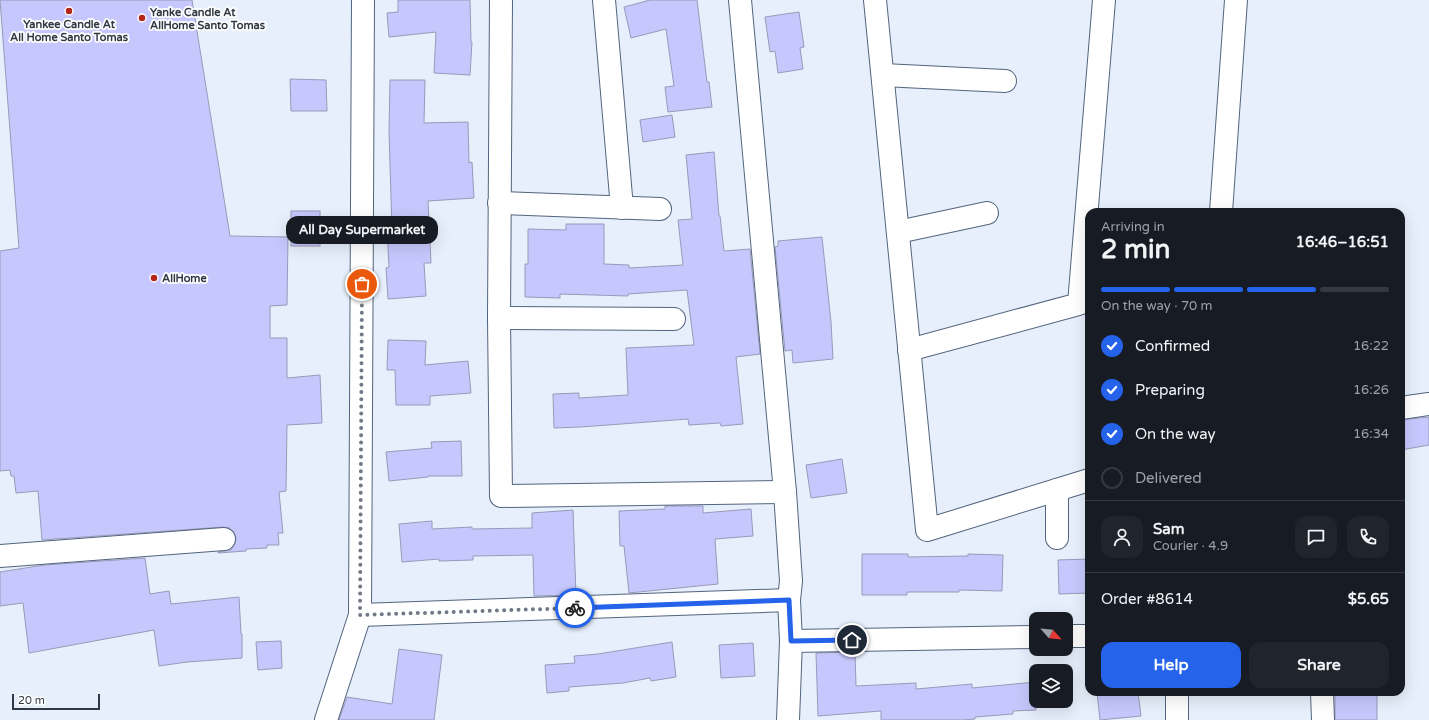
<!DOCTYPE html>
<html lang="en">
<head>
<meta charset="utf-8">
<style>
  :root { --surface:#171b24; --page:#20242c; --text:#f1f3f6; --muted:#9ea1a6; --line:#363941; --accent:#2563eb }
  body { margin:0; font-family:"Varela Round",sans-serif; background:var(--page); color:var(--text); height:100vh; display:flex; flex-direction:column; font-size:15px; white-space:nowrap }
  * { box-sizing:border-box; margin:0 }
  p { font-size:13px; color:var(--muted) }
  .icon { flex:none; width:22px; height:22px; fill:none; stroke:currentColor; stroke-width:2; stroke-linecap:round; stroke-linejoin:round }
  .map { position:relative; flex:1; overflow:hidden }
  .drawer { position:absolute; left:1085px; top:208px; width:320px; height:488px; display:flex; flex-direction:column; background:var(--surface); border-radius:12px; box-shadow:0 4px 16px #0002 }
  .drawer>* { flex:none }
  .needle { width:26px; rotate:117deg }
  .tools { position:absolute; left:1029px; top:612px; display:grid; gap:8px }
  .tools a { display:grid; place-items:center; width:44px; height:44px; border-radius:8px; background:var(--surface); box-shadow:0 4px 16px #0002; font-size:20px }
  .scale { position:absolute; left:12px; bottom:10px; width:88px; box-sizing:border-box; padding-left:4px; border:2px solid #313945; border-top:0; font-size:11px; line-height:14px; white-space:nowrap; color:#313945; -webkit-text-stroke:3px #fff; paint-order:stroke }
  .pin { position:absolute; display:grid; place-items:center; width:34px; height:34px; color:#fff; margin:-17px; border:2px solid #fff; border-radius:50%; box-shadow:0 1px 4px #0007 }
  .courier { position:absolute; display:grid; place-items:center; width:40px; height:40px; margin:-20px; border:3px solid #2563eb; border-radius:50%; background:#fff; color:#222; box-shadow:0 1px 5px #0007 }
  .bubble { position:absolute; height:28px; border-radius:12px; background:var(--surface); box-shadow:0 4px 16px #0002; font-size:13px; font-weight:800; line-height:28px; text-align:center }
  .head em { font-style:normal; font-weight:800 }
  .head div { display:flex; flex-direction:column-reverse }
  .head { display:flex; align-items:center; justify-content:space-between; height:68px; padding:0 16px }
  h1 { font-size:26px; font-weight:800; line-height:30px }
  .bar { display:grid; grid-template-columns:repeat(4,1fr); gap:6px 4px; align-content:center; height:48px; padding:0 16px }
  .bar i { height:5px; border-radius:3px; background:var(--line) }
  .bar .selected { background:var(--accent) }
  .bar p { grid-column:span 4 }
  .line { display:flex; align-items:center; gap:10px; padding:0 16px; border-top:1px solid var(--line) }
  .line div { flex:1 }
  .round { display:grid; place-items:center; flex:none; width:42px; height:42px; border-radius:12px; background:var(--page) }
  ol { padding:0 16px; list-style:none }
  li { display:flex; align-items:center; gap:12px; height:44px }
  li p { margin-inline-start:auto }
  li .icon { padding:4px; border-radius:50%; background:var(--accent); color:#fff; stroke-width:4 }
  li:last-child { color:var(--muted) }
  li i { width:22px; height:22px; border:2px solid var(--line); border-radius:50% }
  .button { display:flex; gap:8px; margin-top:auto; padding:8px 16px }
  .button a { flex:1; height:46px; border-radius:12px; background:var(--accent); color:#fff; font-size:16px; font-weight:800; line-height:46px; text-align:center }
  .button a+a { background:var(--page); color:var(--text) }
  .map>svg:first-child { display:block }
  .building { fill:#c6c8fd; stroke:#989ab9 }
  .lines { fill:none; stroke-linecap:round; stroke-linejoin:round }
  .minor-casing { stroke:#52647e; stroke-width:24 }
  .minor { stroke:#fff; stroke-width:22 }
  .done { stroke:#707985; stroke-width:4; stroke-dasharray:0 7.2 }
  .route { stroke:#2563eb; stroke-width:5 }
  .poi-dot { fill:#b42619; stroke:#fff; stroke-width:1.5 }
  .labels { text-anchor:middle; stroke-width:3.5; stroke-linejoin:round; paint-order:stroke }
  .poi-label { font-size:11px; font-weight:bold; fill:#313945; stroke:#fff; text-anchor:start }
</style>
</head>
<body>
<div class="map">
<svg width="1429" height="720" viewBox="0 0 1429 720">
  <rect width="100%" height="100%" fill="#e6effb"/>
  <g class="building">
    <path d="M 0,0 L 192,0 L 230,236 L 288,237 L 287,305 L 270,306 L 270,338 L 287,338 L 287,378 L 320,375 L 322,423 L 287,425 L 286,491 L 279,492 L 283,533 L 278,533 L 279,545 L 267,545 L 267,548 L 246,549 L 246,551 L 218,553 L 218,552 L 231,550 L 235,544 L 236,538 L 234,532 L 229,528 L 223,527 L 42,540 L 38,491 L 16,493 L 14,476 L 11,476 L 10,470 L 0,471 L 0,251 L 19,248 Z"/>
    <path d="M 398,0 L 470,0 L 471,42 L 472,42 L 470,75 L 434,73 L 436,32 L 389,37 L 387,13 L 398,12 Z"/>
    <path d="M 650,0 L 697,0 L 707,82 L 709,82 L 712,107 L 668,112 L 665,87 L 674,86 L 666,29 L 631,38 L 624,7 Z"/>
    <path d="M 799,12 L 804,47 L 800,48 L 803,69 L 778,73 L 775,51 L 770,52 L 765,17 Z"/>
    <path d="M 290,79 L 326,80 L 327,111 L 291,111 Z"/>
    <path d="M 390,80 L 425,80 L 424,123 L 468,122 L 469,163 L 472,162 L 474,198 L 428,201 L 431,263 L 424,263 L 426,296 L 388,299 L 386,268 L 389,267 L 387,229 L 392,229 L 389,132 Z"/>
    <path d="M 672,115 L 675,137 L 643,142 L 640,120 Z"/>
    <path d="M 714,152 L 719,216 L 720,216 L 724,251 L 750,249 L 760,354 L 736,357 L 743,424 L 721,426 L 720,423 L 689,425 L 688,419 L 581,427 L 554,428 L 553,394 L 579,393 L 579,398 L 628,395 L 626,348 L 694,345 L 687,290 L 628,294 L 628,296 L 560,294 L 560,298 L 525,297 L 525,264 L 528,264 L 528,229 L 566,230 L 566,224 L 604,224 L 604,264 L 629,265 L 629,268 L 683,265 L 678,220 L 692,219 L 686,155 Z"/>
    <rect x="291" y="211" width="29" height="35"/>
    <path d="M 822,237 L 831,322 L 833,359 L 793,363 L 792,350 L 785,351 L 775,247 L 778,246 L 778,241 Z"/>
    <path d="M 388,340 L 426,341 L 425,365 L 468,361 L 471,393 L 430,396 L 430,405 L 396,405 L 395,370 L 387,370 Z"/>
    <path d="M 1429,417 L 1429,445 L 1401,450 L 1401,420 Z"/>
    <path d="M 461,441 L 462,476 L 428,476 L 428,477 L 389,481 L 386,452 L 432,448 L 431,442 Z"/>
    <path d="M 842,459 L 847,493 L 811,498 L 806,465 Z"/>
    <path d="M 665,506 L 703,506 L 703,513 L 751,509 L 753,536 L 715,539 L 718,584 L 629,593 L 624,546 L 620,546 L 619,511 L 665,509 Z"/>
    <path d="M 573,510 L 576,595 L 534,596 L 533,555 L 473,556 L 473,560 L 439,561 L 439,559 L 402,562 L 399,524 L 432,521 L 432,529 L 472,527 L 472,529 L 532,528 L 532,513 Z"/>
    <path d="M 862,554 L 908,554 L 908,557 L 968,556 L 968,554 L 1003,555 L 1002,591 L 959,590 L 959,592 L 907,592 L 907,595 L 862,595 Z"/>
    <path d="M 145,558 L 150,594 L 169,591 L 171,604 L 239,597 L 241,634 L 242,634 L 242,658 L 187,662 L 159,666 L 154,630 L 29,653 L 23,603 L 0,606 L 0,572 L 44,565 Z"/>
    <path d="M 1089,559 L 1089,593 L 1059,594 L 1058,560 Z"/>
    <path d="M 281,641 L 282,668 L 258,670 L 256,642 Z"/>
    <path d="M 672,642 L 676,677 L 651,681 L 650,678 L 623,683 L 569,687 L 569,691 L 547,693 L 545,665 L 575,663 L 574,656 L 598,654 Z"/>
    <path d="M 753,643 L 755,676 L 721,678 L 719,645 Z"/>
    <path d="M 399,649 L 442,655 L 434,720 L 339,720 L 347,697 L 392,704 Z"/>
    <path d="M 855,652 L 856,686 L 916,683 L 916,689 L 972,684 L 972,688 L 1036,682 L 1036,710 L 1013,711 L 1013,714 L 975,717 L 975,719 L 963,720 L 881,720 L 881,711 L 818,716 L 816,653 Z"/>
    <path d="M 1097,692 L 1138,692 L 1141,716 L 1100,720 Z"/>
    <rect x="1335" y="692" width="42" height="28"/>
  </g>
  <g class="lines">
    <g class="minor-casing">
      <g id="minor">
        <path d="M 501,0 L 499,318 L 501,496 L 785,492"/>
        <path d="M 604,0 L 622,208"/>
        <path d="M 740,0 L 785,492 L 791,581 L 789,600 L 791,641 L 788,720"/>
        <path d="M 875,0 L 927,530 L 1089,480"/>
        <path d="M 883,75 L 1005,81"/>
        <path d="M 499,203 L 660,209"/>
        <path d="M 1221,212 L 1236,0"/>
        <path d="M 898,232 L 987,213"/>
        <path d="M 499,318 L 674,319"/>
        <path d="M 909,350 L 1079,304 L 1104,0"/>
        <path d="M 1401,408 L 1429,404"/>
        <path d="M 1057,490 L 1057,538"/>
        <path d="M 0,556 L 224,539"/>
        <path d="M 360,615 L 789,600"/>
        <path d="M 1066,636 L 1089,636"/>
        <path d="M 791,641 L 1036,637"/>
        <path d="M 1177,692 L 1177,720"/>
        <path d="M 1322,692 L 1323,720"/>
        <path d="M 326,720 L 360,615 L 363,0"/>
      </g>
    </g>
    <use href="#minor" class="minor"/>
  </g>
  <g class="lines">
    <path class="done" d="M 362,284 L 360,615 L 575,608"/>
    <path class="route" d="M 575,608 L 789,600 L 791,641 L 852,640"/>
  </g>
  <g class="poi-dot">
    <circle cx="69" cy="11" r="4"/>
    <circle cx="142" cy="18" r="4"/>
    <circle cx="154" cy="278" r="4"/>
  </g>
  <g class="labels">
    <g class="poi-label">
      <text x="150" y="16">Yanke Candle At<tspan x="150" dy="13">AllHome Santo Tomas</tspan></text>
      <text x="69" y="28" text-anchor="middle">Yankee Candle At<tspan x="69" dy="13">All Home Santo Tomas</tspan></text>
      <text x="162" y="282">AllHome</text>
    </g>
  </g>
</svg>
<div class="tools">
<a><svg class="needle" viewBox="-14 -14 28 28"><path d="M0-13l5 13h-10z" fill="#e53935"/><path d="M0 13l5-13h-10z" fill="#9ea1a6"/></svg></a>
<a><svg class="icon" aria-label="layers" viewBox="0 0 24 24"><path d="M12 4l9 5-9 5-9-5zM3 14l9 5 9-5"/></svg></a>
</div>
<div class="scale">20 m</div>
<div class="pin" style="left:362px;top:284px;background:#ea580c"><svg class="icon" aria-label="bag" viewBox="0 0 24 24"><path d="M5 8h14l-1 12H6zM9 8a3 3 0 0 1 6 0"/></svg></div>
<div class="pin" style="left:852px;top:640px;background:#1f2937"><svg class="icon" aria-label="home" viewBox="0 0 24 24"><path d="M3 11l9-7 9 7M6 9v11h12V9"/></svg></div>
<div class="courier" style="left:575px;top:608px"><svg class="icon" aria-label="bike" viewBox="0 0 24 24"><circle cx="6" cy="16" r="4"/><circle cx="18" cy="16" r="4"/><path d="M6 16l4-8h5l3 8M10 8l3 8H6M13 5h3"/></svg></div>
<div class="bubble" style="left:286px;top:216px;width:152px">All Day Supermarket</div>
<section class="drawer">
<div class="head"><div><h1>2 min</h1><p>Arriving in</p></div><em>16:46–16:51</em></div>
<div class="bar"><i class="selected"></i><i class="selected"></i><i class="selected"></i><i></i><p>On the way · 70 m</p></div>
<ol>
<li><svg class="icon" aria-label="check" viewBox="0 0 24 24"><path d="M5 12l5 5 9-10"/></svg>Confirmed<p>16:22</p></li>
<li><svg class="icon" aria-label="check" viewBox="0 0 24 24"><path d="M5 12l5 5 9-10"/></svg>Preparing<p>16:26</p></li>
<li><svg class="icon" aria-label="check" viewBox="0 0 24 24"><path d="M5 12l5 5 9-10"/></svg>On the way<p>16:34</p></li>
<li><i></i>Delivered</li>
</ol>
<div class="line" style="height:72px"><a class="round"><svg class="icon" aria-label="person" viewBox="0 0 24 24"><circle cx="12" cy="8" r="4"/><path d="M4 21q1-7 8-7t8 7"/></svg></a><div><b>Sam</b><p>Courier · 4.9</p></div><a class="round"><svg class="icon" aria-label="chat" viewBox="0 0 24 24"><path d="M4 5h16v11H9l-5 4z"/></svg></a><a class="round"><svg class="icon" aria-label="phone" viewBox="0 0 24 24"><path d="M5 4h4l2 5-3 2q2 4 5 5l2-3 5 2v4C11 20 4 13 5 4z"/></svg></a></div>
<div class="line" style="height:52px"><div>Order #8614</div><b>$5.65</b></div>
<div class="button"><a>Help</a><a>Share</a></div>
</section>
</div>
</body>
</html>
